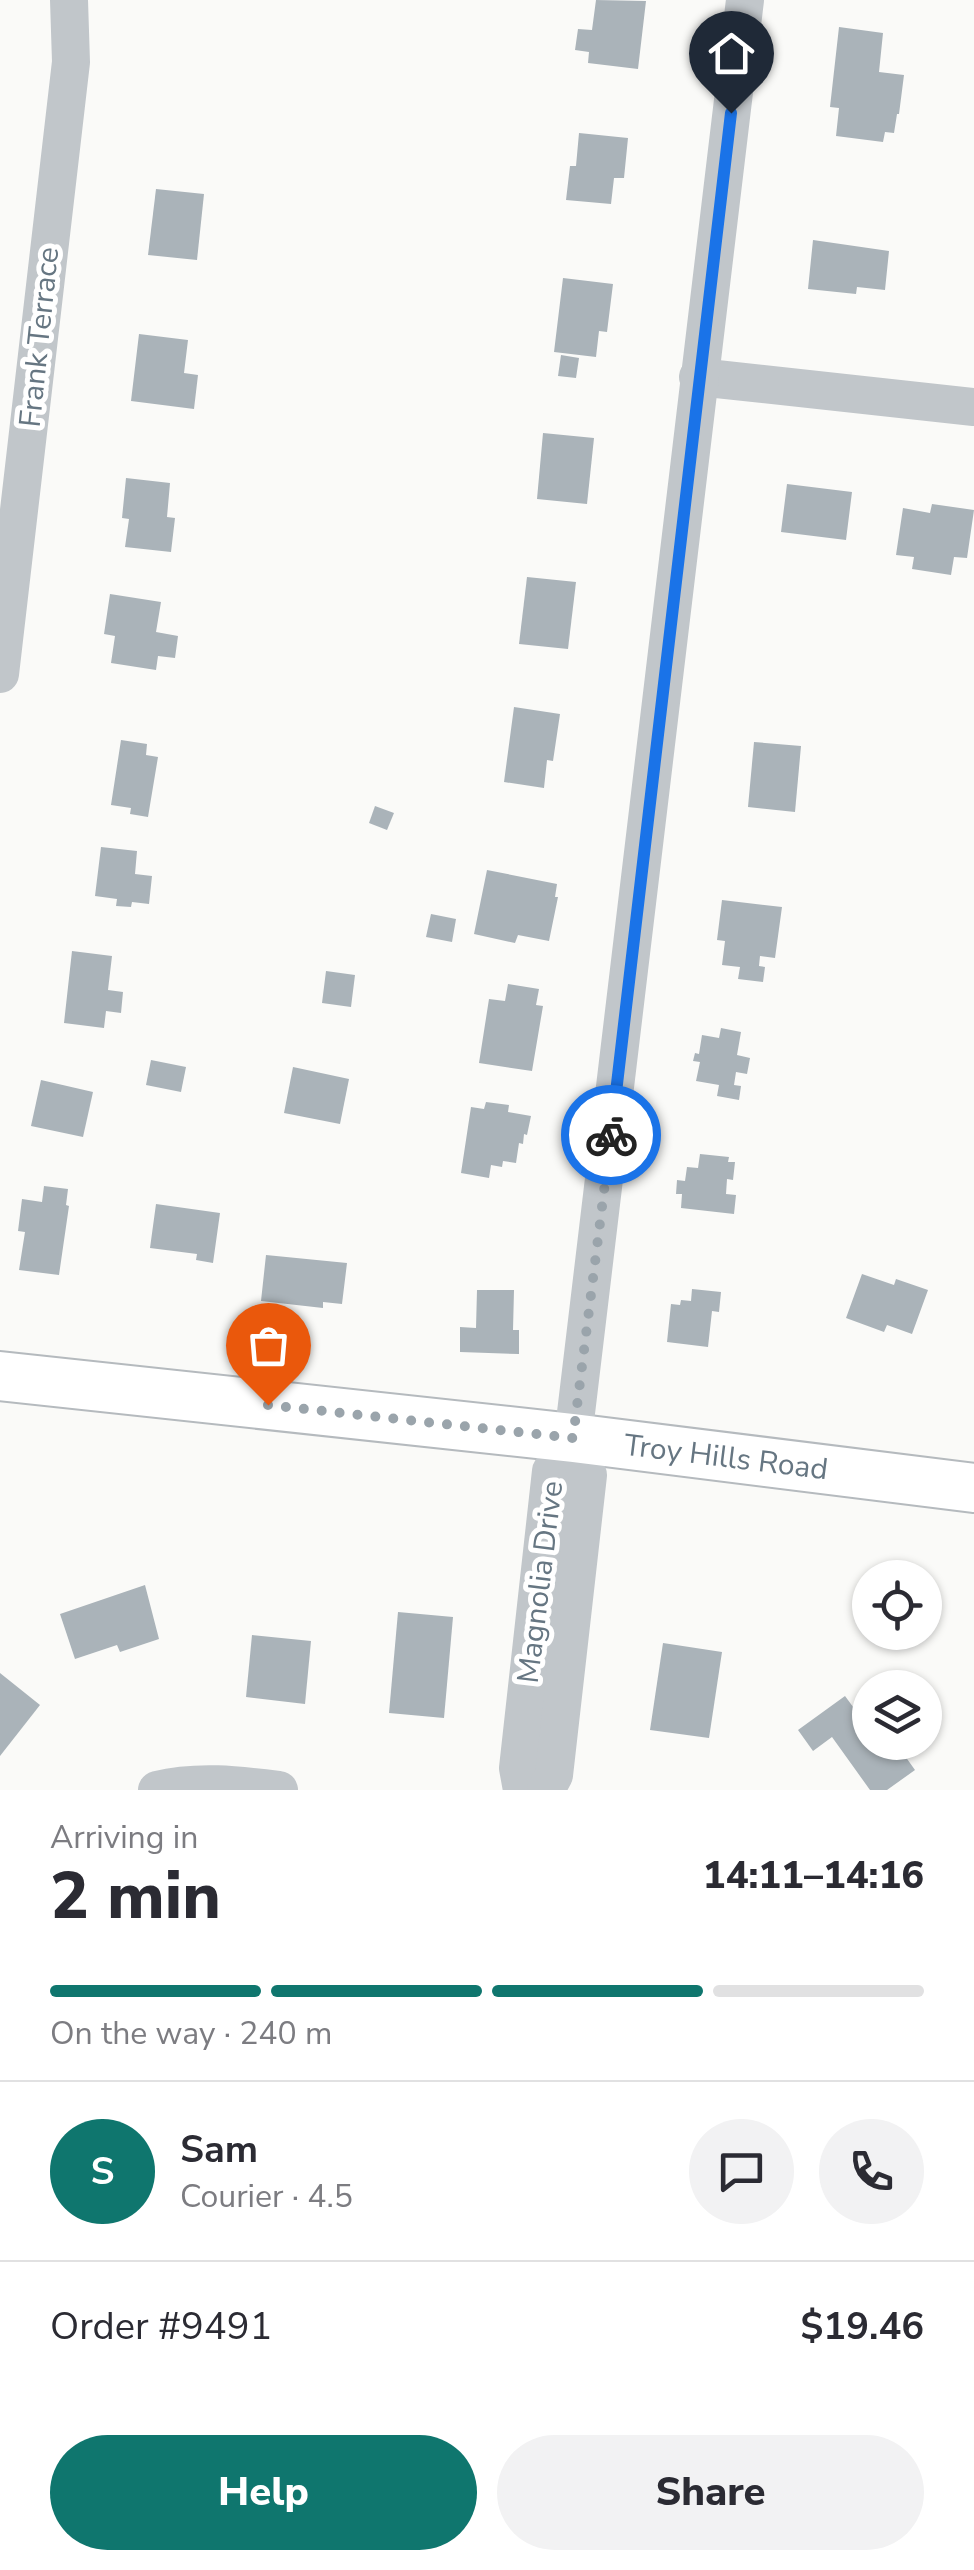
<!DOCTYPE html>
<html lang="en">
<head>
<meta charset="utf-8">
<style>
  :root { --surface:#fff; --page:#f2f2f3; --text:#2b2b33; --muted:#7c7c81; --line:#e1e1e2; --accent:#0f766e }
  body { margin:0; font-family:"Nunito Sans",sans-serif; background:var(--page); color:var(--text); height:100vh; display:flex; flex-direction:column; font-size:38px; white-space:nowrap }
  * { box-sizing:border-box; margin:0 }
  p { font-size:32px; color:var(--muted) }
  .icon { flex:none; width:55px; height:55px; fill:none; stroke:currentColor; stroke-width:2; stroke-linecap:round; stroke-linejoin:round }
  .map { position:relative; height:1790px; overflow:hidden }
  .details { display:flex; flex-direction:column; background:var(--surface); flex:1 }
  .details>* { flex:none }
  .fabs { position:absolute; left:852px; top:1560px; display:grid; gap:20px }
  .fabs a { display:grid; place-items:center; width:90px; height:90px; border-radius:50%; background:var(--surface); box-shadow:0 2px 8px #0004; font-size:50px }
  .pin { position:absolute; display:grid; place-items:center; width:85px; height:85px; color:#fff; margin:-102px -42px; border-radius:50% 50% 50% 0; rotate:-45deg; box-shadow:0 0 10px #0007 }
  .pin .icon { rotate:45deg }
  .courier { position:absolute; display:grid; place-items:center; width:100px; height:100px; margin:-50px; border:8px solid #1a73e8; border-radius:50%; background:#fff; color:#222; box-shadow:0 2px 12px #0007 }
  .headline em { font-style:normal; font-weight:800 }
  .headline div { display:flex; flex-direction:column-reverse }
  .headline { display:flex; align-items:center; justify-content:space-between; height:170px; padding:0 50px }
  h1 { font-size:65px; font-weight:800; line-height:75px }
  .bar { display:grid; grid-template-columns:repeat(4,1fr); gap:15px 10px; align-content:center; height:120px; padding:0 50px }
  .bar i { height:12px; border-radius:8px; background:var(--line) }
  .bar .on { background:var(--accent) }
  .bar p { grid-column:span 4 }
  .line { display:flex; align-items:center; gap:25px; padding:0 50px; border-top:2px solid var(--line) }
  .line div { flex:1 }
  .round { display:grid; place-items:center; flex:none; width:105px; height:105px; border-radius:52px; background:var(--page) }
  .primary-button { display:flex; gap:20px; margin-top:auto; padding:20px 50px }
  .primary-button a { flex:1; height:115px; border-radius:60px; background:var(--accent); color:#fff; font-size:40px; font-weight:800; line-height:115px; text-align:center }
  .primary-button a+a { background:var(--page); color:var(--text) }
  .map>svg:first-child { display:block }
  .building { fill:#aab3b9 }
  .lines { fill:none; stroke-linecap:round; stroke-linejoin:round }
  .major-casing { stroke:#b5babe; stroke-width:52 }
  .minor { stroke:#c1c6ca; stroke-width:38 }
  .major { stroke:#fff; stroke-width:48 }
  .done { stroke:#9aa4ab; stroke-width:10; stroke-dasharray:0 18 }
  .route { stroke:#1a73e8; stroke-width:12 }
  .labels { text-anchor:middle; stroke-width:10; stroke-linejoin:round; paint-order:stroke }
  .street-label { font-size:30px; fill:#667682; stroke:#fff }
</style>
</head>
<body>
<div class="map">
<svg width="974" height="1790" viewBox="0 0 974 1790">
  <rect width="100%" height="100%" fill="#fafaf8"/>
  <g class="building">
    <path d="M 596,0 L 646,1 L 638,69 L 588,63 L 589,52 L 575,50 L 578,29 L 592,30 Z"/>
    <path d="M 839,27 L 883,33 L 879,72 L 904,75 L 899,114 L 897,114 L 894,133 L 885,132 L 883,142 L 836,136 L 839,108 L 830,107 Z"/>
    <path d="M 579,133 L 628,138 L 624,178 L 614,178 L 611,204 L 566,200 L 570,166 L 576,166 Z"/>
    <path d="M 156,189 L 204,194 L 197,260 L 148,255 Z"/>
    <path d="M 813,240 L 889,251 L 885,290 L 857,287 L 856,294 L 808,289 Z"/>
    <path d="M 563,278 L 613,284 L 607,332 L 599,331 L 596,357 L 554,352 Z"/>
    <path d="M 139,334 L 188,340 L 184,373 L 198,375 L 194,409 L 131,401 Z"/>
    <path d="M 561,355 L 579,358 L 576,378 L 558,376 Z"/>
    <path d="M 543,433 L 594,438 L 587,504 L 537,499 Z"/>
    <path d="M 126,478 L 170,483 L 167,517 L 175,518 L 171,552 L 125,547 L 129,519 L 122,518 Z"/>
    <path d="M 787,484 L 852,492 L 846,540 L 781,532 Z"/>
    <path d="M 932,504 L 974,510 L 967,558 L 954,557 L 951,575 L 912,569 L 914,557 L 896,555 L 903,508 L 930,513 Z"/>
    <path d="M 527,577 L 576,582 L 568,649 L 519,644 Z"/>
    <path d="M 110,594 L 161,602 L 156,632 L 178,636 L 175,658 L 158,656 L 156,670 L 111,663 L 115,636 L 104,634 Z"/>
    <path d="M 514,707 L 560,714 L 553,761 L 547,760 L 544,788 L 504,782 Z"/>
    <path d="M 121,740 L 147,744 L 146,755 L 158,757 L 148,817 L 130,814 L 131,808 L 111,805 Z"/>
    <path d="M 754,742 L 801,746 L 795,812 L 748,807 Z"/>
    <path d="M 375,806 L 394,813 L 387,830 L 369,823 Z"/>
    <path d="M 101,847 L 137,851 L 135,874 L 152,876 L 149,904 L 132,902 L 131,907 L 116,906 L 117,899 L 95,896 Z"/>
    <path d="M 487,870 L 557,884 L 555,897 L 558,897 L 549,941 L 518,935 L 515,943 L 474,934 Z"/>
    <path d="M 722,900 L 782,907 L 775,958 L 760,956 L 759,966 L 765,967 L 763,982 L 738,979 L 740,967 L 722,965 L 725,941 L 717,940 Z"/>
    <path d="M 431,914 L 456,919 L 452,942 L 426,937 Z"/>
    <path d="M 72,951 L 112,956 L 108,990 L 123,992 L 121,1013 L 106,1011 L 104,1028 L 64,1023 Z"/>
    <path d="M 326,971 L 355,975 L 351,1007 L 322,1003 Z"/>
    <path d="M 508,984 L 539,989 L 536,1005 L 543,1006 L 532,1071 L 479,1063 L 489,999 L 505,1001 Z"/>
    <path d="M 721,1028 L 741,1032 L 737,1055 L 750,1058 L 747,1074 L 736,1072 L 734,1085 L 741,1086 L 739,1100 L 717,1096 L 719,1085 L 696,1081 L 700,1062 L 693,1061 L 695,1053 L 699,1054 L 702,1035 L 719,1038 Z"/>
    <path d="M 151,1060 L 186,1067 L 181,1092 L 146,1085 Z"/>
    <path d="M 293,1067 L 349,1079 L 340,1124 L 284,1113 Z"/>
    <path d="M 41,1080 L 93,1092 L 83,1137 L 31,1126 Z"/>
    <path d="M 486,1102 L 509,1105 L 508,1112 L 531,1116 L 527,1135 L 524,1134 L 523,1144 L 519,1143 L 516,1163 L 503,1161 L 502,1167 L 491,1165 L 489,1178 L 461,1173 L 471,1107 L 484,1109 Z"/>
    <path d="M 700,1154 L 729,1157 L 728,1162 L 735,1162 L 733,1180 L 727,1179 L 726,1194 L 736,1195 L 734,1214 L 681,1208 L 682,1194 L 676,1194 L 677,1180 L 685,1181 L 687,1167 L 698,1168 Z"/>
    <path d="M 44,1186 L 68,1189 L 66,1205 L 69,1206 L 59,1275 L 19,1270 L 25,1232 L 18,1231 L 22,1199 L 42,1202 Z"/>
    <path d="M 156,1204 L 220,1213 L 213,1263 L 196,1260 L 197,1254 L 150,1248 Z"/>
    <path d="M 266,1255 L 347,1263 L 342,1304 L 323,1302 L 323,1308 L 261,1301 Z"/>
    <path d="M 862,1274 L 894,1285 L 896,1279 L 928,1290 L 912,1334 L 887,1325 L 884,1332 L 846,1318 Z"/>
    <path d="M 692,1289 L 721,1292 L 719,1312 L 712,1311 L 708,1347 L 667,1342 L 671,1304 L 680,1305 L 681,1300 L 691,1301 Z"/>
    <path d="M 477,1290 L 514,1290 L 513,1330 L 519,1330 L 519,1354 L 460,1352 L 460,1327 L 476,1328 Z"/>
    <path d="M 145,1585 L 159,1639 L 120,1652 L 117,1645 L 75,1659 L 60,1614 Z"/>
    <path d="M 398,1612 L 453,1617 L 444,1718 L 389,1713 Z"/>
    <path d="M 252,1635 L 311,1641 L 305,1704 L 246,1697 Z"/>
    <path d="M 663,1643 L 722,1652 L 709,1738 L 650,1730 Z"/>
    <path d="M 0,1673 L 40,1705 L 0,1756 Z"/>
    <path d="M 845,1696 L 862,1719 L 870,1713 L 870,1742 L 895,1742 L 915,1770 L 887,1790 L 870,1790 L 832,1737 L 813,1751 L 798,1730 Z"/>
  </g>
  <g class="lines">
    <g class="major-casing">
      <path id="major" d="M 0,1376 L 573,1438 L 974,1488"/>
    </g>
    <g class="minor">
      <path d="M 698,377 L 974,407"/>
      <path d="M 0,674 L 71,62 L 69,0"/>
      <path d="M 157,1790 C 198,1780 238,1785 279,1790"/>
      <path d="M 522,1790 L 518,1768 L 551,1471 L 573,1438 L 745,0"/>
      <path d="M 546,1790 L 554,1775 L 588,1475 L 573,1438"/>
    </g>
    <use href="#major" class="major"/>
  </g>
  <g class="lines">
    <path class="done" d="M 268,1405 L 573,1438 L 611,1135"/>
    <path class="route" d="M 611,1135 L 731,113"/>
  </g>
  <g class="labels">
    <g class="street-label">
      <text transform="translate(39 337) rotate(-84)" y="10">Frank Terrace</text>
      <text transform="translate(726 1457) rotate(7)" y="10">Troy Hills Road</text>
      <text transform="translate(540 1582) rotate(-83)" y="10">Magnolia Drive</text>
    </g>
  </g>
</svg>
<div class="fabs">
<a><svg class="icon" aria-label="locate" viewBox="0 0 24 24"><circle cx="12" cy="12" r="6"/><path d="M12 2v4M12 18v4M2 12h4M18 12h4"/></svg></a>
<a><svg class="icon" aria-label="layers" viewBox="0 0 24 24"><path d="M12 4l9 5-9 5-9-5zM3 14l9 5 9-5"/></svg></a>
</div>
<div class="pin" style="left:268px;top:1405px;background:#ea580c"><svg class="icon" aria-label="bag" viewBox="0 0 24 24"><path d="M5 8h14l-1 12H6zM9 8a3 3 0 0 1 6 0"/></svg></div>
<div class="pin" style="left:731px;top:113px;background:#1f2937"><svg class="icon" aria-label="home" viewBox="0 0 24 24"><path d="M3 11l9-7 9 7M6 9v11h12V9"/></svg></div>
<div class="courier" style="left:611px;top:1135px"><svg class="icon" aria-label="bike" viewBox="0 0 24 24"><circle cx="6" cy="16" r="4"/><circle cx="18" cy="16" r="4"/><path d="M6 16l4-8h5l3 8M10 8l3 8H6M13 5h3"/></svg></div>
</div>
<section class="details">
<div class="headline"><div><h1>2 min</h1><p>Arriving in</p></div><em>14:11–14:16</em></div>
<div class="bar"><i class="on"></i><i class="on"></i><i class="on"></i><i></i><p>On the way · 240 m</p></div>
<div class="line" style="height:180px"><b class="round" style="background:var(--accent);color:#fff">S</b><div><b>Sam</b><p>Courier · 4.5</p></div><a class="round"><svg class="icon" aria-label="chat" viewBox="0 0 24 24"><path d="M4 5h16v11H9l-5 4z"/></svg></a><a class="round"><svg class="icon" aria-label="phone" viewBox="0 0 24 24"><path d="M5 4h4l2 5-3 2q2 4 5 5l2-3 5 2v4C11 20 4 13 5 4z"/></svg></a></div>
<div class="line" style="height:130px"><div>Order #9491</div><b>$19.46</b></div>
<div class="primary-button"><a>Help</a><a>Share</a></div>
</section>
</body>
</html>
